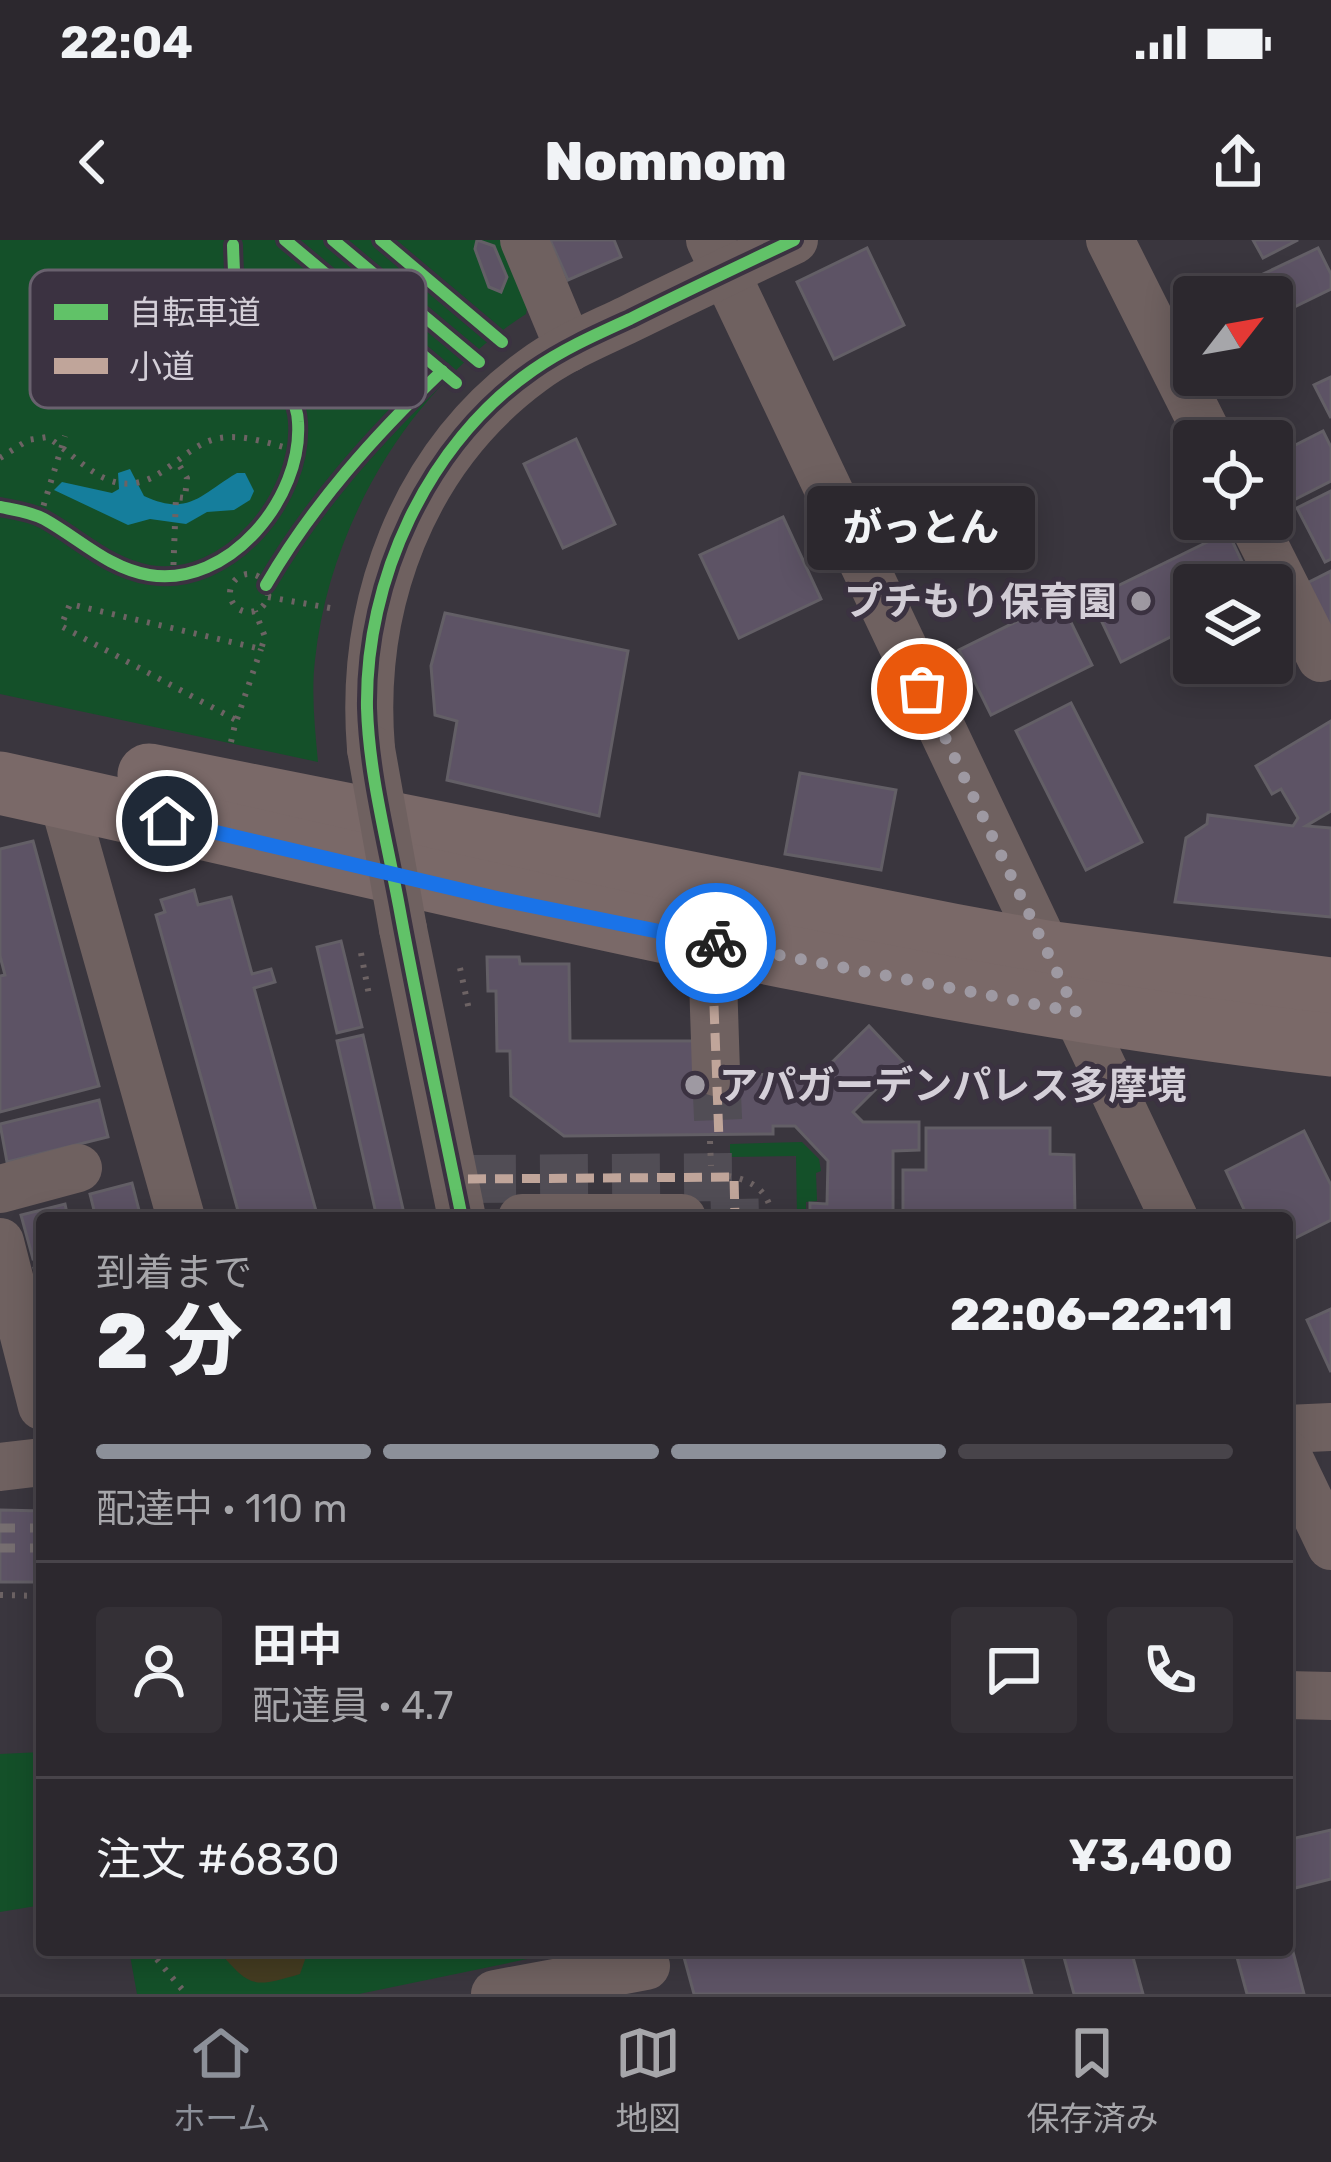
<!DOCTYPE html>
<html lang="ja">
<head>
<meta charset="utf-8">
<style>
  :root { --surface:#2c282e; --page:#343036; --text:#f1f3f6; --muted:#a6a6aa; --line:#48444a; --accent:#8c9099 }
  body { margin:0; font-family:Rubik,"Noto Sans JP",sans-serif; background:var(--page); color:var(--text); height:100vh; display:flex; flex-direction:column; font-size:45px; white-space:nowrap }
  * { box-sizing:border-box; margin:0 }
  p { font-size:39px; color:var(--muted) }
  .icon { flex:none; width:66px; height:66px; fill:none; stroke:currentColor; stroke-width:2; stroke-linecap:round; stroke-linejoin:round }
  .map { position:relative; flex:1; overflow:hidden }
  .drawer { position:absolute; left:36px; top:972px; width:1257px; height:744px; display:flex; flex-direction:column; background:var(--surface); border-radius:12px; box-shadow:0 6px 30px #0003,0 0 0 3px var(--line) }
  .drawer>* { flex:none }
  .needle { width:78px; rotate:59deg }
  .controls { position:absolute; left:1173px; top:36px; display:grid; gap:24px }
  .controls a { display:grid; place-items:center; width:120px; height:120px; border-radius:12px; background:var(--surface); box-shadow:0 6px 30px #0003,0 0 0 3px var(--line); font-size:60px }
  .pin { position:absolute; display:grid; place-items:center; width:102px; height:102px; color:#fff; margin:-51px; border:6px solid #fff; border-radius:50%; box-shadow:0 3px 12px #0007 }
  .courier { position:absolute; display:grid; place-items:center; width:120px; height:120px; margin:-60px; border:9px solid #1a73e8; border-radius:50%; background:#fff; color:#222; box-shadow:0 3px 15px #0007 }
  .bubble { position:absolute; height:84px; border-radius:12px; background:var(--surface); box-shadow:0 6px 30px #0003,0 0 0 3px var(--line); font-size:39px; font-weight:800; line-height:84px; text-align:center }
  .summary em { font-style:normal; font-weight:800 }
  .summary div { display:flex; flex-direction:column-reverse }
  .summary { display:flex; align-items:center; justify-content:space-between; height:204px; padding:0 60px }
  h1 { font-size:78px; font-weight:800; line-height:90px }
  .bar { display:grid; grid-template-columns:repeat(4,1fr); gap:18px 12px; align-content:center; height:144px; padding:0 60px }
  .bar i { height:15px; border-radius:9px; background:var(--line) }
  .bar .active { background:var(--accent) }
  .bar p { grid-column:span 4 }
  .line { display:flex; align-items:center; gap:30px; padding:0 60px; border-top:3px solid var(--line) }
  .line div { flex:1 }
  .round { display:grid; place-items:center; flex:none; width:126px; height:126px; border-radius:12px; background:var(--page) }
  .status { display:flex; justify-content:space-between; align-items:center; height:84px; padding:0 60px; background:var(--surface); direction:ltr }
  .status svg { height:33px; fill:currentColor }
  header { display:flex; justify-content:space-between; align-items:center; height:156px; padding:0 60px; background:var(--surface); font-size:54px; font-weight:800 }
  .tab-bar { display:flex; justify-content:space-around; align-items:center; height:168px; border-top:3px solid var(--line); background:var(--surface); font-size:33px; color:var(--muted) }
  .tab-bar a { display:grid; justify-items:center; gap:6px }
  .tab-bar .active { color:var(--accent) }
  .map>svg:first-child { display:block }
  .green { fill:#145029 }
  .sand { fill:#443c21 }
  .water { fill:#157e9c }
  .building { fill:#5d5365; stroke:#635f66; stroke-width:3 }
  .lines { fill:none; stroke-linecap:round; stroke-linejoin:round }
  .minor-tunnel { stroke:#514d55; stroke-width:48; stroke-dasharray:48 24; stroke-linecap:butt }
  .path { stroke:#6d6364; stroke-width:6; stroke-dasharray:3 9; stroke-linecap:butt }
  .minor { stroke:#6f6160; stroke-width:48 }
  .major { stroke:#7a6968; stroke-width:63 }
  .rail { stroke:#766e70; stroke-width:9; stroke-dasharray:15 15; stroke-linecap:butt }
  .minor-bridge { stroke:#6f6160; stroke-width:48 }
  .quiet { stroke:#c0a59a; stroke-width:9; stroke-dasharray:18 9; stroke-linecap:butt }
  .cycleway-casing { stroke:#3b3241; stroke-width:20 }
  .cycleway { stroke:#61c268; stroke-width:12 }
  .done { stroke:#9e99a2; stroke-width:12; stroke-dasharray:0 21.6 }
  .route { stroke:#1a73e8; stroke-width:15 }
  .poi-dot { fill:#9e99a2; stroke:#3b3241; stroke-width:4.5 }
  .labels { text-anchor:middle; stroke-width:10; stroke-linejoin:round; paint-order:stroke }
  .poi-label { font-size:39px; font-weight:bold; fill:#d4cfd8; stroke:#3b3241; text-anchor:end }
  .key { fill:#3b3241; stroke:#69616e; stroke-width:3 }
  .key-label { font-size:33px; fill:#d4cfd8 }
</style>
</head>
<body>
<div class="status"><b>22:04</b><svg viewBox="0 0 49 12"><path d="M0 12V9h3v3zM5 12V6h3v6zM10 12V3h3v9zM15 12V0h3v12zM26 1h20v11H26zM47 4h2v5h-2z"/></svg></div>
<header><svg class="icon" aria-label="back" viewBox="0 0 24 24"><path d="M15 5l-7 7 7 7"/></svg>Nomnom<svg class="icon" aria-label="share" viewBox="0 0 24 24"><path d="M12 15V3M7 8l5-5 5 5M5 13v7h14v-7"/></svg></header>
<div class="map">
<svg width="1331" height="1754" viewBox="0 0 1331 1754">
  <rect width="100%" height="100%" fill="#3a363e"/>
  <g class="green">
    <path d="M 0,0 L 506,0 L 529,55 L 526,74 C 410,149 330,282 315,420 C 311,454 315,488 318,522 L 0,454 Z"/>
    <path d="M 802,902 L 819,919 L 821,931 L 816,933 L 817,961 L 806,962 L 806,978 L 797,978 L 796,916 L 730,917 L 730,904 Z"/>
    <path d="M 42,1512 L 42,1665 L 0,1672 L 0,1514 Z"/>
    <path d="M 129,1710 L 571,1710 L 359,1754 L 137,1754 Z"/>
  </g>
  <path class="sand" d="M 218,1710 L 304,1710 L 307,1714 L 300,1734 C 253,1748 250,1748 218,1710 Z"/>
  <path class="water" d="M 130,229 L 144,256 C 189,277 201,254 237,233 L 245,233 L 254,251 L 250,260 L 234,270 L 207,272 L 186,284 L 150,279 L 128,285 L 54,250 L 62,242 L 112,253 L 119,249 L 118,233 Z"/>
  <g class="building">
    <path d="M 477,0 L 494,6 L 507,37 L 501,52 L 489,47 L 475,9 Z"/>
    <path d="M 550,0 L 614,0 L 621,17 L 568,40 Z"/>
    <path d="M 1253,0 L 1298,0 L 1263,18 Z"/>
    <path d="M 867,8 L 904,85 L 834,119 L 797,42 Z"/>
    <path d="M 1318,8 L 1331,34 L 1331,49 L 1280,74 L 1261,35 Z"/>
    <path d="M 1331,137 L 1331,178 L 1314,145 Z"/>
    <path d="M 1323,191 L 1331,207 L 1331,241 L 1272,271 L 1272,217 Z"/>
    <path d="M 576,199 L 615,284 L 563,308 L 524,224 Z"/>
    <path d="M 1331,251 L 1331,319 L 1325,322 L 1297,268 Z"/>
    <path d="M 783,277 L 821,359 L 739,398 L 700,315 Z"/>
    <path d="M 1228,292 L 1253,345 L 1194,345 L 1194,385 L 1121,422 L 1091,359 Z"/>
    <path d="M 1331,331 L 1331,390 L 1303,345 Z"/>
    <path d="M 1060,360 L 1092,425 L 991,475 L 959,410 Z"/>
    <path d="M 445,373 L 628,411 L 599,576 L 447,540 L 457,481 L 435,475 L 431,426 Z"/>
    <path d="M 1071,463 L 1142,602 L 1086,630 L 1016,491 Z"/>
    <path d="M 1331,481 L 1331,571 L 1306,586 L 1331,588 L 1331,677 L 1175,662 L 1186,598 L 1207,584 L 1208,575 L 1293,586 L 1298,578 L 1281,549 L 1272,554 L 1256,526 Z"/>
    <path d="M 800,533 L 896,550 L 881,630 L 785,614 Z"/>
    <path d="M 33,601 L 99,846 L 0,872 L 0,736 L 5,735 L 0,716 L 0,609 Z"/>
    <path d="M 194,650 L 198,665 L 231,657 L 252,734 L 271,729 L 275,742 L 254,748 L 318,978 L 240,978 L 156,675 L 165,672 L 161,660 Z"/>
    <path d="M 341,701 L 362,787 L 337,793 L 317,707 Z"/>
    <path d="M 487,717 L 519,717 L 520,724 L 569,724 L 570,801 L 704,801 L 704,835 L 820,834 L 869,786 L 903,822 L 853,872 L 863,882 L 919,882 L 919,910 L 893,911 L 893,978 L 810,978 L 810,963 L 827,964 L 828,921 L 795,886 L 773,886 L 773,894 L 564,896 L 511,856 L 510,811 L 497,811 L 496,751 L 488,751 Z"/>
    <path d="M 363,795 L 405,978 L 377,978 L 337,801 Z"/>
    <path d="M 99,860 L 108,897 L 7,922 L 0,884 Z"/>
    <path d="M 926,888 L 1050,888 L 1050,914 L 1074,915 L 1075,978 L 903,978 L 903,930 L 926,930 Z"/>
    <path d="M 1304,891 L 1331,945 L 1331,980 L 1287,1002 L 1287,978 L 1248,978 L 1226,931 Z"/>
    <path d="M 132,943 L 141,978 L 96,978 L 90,954 Z"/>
    <path d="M 65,964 L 68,978 L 42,978 L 42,1017 L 33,1019 L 21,975 Z"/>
    <path d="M 42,1026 L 42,1059 L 34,1028 Z"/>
    <path d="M 1331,1069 L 1331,1132 L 1307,1080 Z"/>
    <path d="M 0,1270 L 42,1271 L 42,1342 L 0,1342 Z"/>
    <path d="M 1331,1590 L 1331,1639 L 1291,1649 L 1287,1600 Z"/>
    <path d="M 1287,1689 L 1304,1754 L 1247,1754 L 1235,1710 L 1287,1710 Z"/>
    <path d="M 682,1710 L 1020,1710 L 1032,1754 L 694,1754 Z"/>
    <path d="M 1062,1710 L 1131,1710 L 1143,1754 L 1074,1754 Z"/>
  </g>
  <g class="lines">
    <g class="minor-tunnel">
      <path d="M 716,832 L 719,900"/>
      <path d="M 468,939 L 734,937 L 735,978"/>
    </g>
    <g class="path">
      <path d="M 0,218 L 28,200 L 47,197 C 68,210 86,231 109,240 C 156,258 181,204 220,198 C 245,194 271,204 295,210"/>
      <path d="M 40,277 L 65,196"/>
      <circle cx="249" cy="353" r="19"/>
      <path d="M 173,337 L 176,257 L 185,258 L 187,238 L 178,223"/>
      <path d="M 268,357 L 336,369"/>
      <path d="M 237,479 L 261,409"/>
      <path d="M 231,502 L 236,480 L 61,386 L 70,364 L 261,409 L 265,397 L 255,371"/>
      <path d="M 361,713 L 369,755"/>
      <path d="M 460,728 L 469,770"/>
      <path d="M 710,901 L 711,926"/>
      <path d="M 728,936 C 753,940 770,952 772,978"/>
      <path d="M 0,1355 L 42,1356"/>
      <path d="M 149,1710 L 186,1754"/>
    </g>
    <g class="minor">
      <path d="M 524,0 L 569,108"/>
      <path d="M 710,0 L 1174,978"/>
      <path d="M 1110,0 L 1211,201"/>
      <path d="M 1251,279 L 1321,418 L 1331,414"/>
      <path d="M 371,509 C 359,365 412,219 532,131 C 561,109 596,95 629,79 C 683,52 739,26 794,0"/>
      <path d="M 62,556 L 181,978"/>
      <path d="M 403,689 L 462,978"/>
      <path d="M 713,739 L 716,832"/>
      <path d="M 0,949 L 78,928"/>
      <path d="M 522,978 L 682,978"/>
      <path d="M 0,1002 L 42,1166"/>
      <path d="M 1287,1189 L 1331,1187"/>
      <path d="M 1287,1214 L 1331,1306"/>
      <path d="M 0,1227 L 42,1222"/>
      <path d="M 1287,1455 L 1331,1456"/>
      <path d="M 495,1754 L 646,1726"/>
    </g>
    <g class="major">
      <path d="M 149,535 L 952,695 L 1046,712 L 1331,749"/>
      <path d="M 0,543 C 442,640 880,754 1331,805"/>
    </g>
    <g class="rail">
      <path d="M 0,1288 L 42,1288"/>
      <path d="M 0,1308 L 42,1308"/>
    </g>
    <path class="minor-bridge" d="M 371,509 L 403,689"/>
    <g class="quiet">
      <path d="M 713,739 L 719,900"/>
      <path d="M 468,939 L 734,937 L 735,978"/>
    </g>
    <g class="cycleway-casing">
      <g id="cycleway">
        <path d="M 285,0 L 456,143"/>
        <path d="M 333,0 L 479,122"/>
        <path d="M 381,0 L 502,102"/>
        <path d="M 0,267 C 15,270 31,272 44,279 C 80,299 108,328 149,335 C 229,348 303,258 298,182 C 297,150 264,121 249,94 C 234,66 234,36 233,5"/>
        <path d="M 266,345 C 313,264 374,196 442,131"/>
        <path d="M 462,978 C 441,874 418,770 399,666 C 387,601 369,534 367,468 C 365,340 427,204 533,130 C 563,109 597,94 630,79 C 684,52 739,26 794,0"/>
      </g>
    </g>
    <use href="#cycleway" class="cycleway"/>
  </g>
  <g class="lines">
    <path class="done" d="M 716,703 L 1076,772 L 922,449"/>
    <path class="route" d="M 167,581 L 499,659 L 716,703"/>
  </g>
  <g class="poi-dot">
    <circle cx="1141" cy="361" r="12"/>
    <circle cx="695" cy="845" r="12"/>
  </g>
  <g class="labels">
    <g class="poi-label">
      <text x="1117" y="375">プチもり保育園</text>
      <text x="719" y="859" text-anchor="start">アパガーデンパレス多摩境</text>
    </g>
  </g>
  <rect x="30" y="30" width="396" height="138" rx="18" class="key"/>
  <rect x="54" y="64" width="54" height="16" fill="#61c268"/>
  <rect x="54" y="118" width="54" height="16" fill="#c0a59a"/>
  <g class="key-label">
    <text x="129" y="84">自転車道</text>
    <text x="129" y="138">小道</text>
  </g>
</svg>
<div class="controls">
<a><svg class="needle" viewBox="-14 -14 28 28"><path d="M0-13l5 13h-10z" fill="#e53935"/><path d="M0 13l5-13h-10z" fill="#a6a6aa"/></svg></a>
<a><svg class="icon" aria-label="locate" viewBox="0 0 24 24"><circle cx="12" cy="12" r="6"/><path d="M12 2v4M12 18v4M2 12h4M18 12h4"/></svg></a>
<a><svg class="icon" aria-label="layers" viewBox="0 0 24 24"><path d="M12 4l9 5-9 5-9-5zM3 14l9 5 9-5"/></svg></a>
</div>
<div class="pin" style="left:922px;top:449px;background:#ea580c"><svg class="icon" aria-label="bag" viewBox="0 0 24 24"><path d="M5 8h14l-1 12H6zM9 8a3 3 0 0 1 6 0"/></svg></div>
<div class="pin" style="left:167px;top:581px;background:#1f2937"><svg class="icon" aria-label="home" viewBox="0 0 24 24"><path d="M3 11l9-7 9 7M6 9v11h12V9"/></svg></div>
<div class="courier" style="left:716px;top:703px"><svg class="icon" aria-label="bike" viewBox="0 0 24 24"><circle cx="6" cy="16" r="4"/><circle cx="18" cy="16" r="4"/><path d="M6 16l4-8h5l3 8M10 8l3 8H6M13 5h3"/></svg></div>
<div class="bubble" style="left:807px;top:246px;width:228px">がっとん</div>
<section class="drawer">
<div class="summary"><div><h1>2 分</h1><p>到着まで</p></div><em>22:06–22:11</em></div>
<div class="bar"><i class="active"></i><i class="active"></i><i class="active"></i><i></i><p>配達中 · 110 m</p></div>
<div class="line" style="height:216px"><a class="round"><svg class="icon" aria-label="person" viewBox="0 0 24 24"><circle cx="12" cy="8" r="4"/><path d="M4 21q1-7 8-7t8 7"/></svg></a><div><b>田中</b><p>配達員 · 4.7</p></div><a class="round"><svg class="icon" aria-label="chat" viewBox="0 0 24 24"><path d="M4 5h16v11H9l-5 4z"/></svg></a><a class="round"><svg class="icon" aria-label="phone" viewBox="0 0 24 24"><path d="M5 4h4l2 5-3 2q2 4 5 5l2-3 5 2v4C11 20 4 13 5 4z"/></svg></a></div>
<div class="line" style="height:156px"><div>注文 #6830</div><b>¥3,400</b></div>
</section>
</div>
<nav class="tab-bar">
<a class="active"><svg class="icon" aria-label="home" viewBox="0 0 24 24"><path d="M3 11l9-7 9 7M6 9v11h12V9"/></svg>ホーム</a>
<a><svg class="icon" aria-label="map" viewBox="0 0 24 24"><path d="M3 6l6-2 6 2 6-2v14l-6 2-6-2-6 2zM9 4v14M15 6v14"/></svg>地図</a>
<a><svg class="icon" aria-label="saved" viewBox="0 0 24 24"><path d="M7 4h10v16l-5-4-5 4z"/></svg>保存済み</a>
</nav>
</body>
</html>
